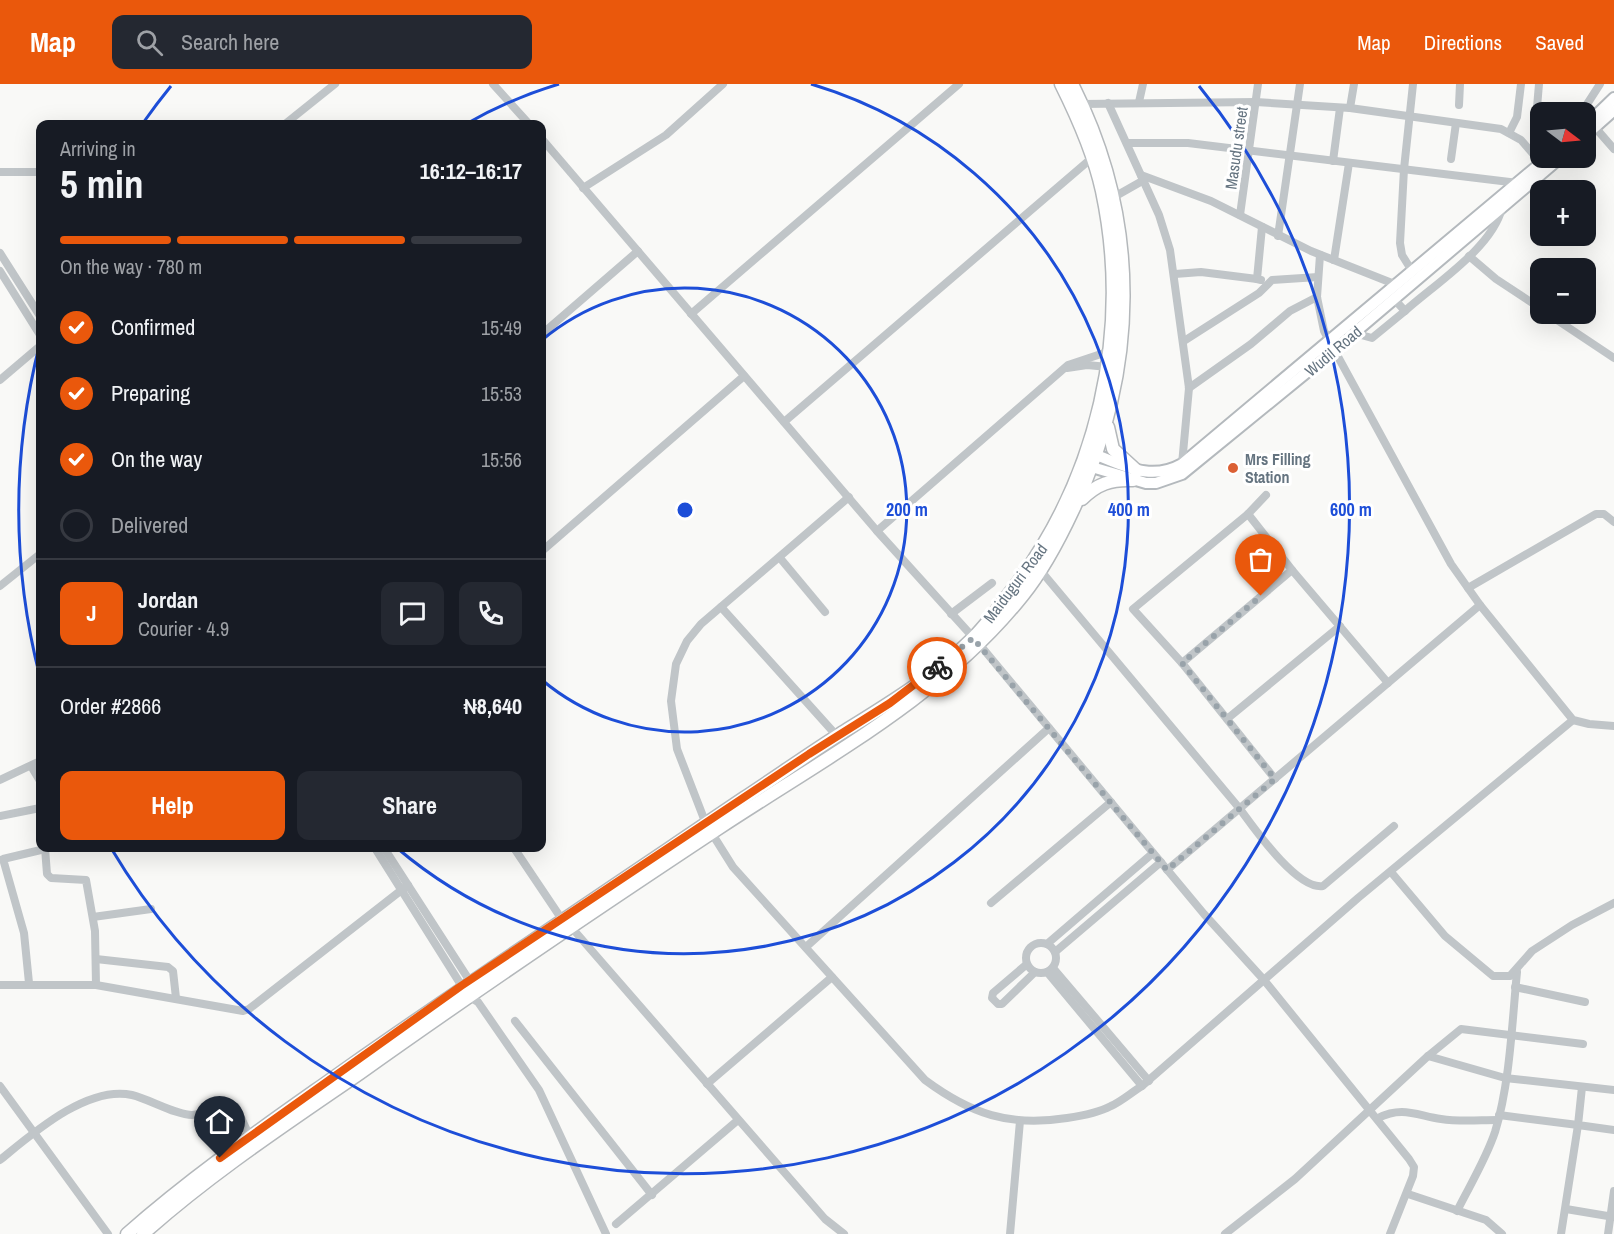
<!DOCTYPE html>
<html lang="en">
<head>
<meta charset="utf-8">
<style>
  :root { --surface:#171b24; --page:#242831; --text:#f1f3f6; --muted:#9ea1a6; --line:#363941; --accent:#ea580c }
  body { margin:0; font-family:"Archivo Narrow",sans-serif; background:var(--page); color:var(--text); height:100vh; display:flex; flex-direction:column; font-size:22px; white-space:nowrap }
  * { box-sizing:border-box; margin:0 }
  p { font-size:20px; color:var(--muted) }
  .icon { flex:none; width:33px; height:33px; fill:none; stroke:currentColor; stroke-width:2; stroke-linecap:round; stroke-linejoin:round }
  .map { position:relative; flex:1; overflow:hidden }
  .panel { position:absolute; left:36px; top:36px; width:510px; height:732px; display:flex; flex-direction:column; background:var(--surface); border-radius:12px; box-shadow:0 6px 24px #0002 }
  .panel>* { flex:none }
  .needle { width:39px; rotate:106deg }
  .tools { position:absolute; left:1530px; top:18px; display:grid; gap:12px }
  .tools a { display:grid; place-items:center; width:66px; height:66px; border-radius:12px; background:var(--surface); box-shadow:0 6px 24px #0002; font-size:30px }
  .pin { position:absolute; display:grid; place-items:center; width:51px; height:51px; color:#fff; margin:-62px -26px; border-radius:50% 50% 50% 0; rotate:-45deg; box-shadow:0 0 6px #0007 }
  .pin .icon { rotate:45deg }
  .courier { position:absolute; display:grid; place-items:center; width:60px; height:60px; margin:-30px; border:4px solid #ea580c; border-radius:50%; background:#fff; color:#222; box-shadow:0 2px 8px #0007 }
  .headline em { font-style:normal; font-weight:800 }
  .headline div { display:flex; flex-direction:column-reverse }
  .headline { display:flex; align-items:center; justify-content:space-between; height:102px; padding:0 24px }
  h1 { font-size:39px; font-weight:800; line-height:45px }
  .bar { display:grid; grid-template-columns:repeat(4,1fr); gap:9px 6px; align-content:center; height:72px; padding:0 24px }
  .bar i { height:8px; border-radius:4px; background:var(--line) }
  .bar .current { background:var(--accent) }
  .bar p { grid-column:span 4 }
  .line { display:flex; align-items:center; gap:15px; padding:0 24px; border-top:2px solid var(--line) }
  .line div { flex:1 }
  .round { display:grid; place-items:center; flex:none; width:63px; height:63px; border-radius:12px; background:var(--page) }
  ol { padding:0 24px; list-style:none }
  li { display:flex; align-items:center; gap:18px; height:66px }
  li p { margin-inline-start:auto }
  li .icon { padding:6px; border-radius:50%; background:var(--accent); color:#fff; stroke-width:4 }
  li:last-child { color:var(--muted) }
  li i { width:33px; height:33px; border:3px solid var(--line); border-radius:50% }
  .action { display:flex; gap:12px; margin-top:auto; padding:12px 24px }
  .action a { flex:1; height:69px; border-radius:12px; background:var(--accent); color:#fff; font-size:24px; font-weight:800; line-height:69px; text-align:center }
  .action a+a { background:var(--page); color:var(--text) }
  header { display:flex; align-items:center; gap:36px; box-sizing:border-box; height:84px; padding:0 30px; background:var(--accent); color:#fff }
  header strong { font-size:28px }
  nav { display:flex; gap:33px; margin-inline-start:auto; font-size:21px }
  .search { width:420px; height:54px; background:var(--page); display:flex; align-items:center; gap:15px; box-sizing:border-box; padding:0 21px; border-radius:12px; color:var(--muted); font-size:22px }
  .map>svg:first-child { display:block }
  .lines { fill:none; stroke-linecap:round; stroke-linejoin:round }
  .major-casing { stroke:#b4b9bd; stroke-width:14 }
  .highway-casing { stroke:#b4b8bb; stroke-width:15 }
  .minor { stroke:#c0c5c8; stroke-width:8 }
  .major { stroke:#fff; stroke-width:10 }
  .highway { stroke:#fff; stroke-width:12 }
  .done { stroke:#99a3aa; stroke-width:6; stroke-dasharray:0 10.8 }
  .route { stroke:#ea580c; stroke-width:8 }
  .ring { fill:none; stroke:#1d4ed8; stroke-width:3 }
  .poi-dot { fill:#db6034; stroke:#fff; stroke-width:2 }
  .labels { text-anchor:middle; stroke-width:6; stroke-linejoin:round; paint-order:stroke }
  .street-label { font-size:16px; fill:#657480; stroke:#fff }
  .poi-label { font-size:16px; font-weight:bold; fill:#657480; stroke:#fff; text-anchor:start }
  .centre { fill:#1d4ed8; stroke:#fff; stroke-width:3 }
  .ring-label { font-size:18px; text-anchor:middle; font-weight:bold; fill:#1d4ed8; stroke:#fff; stroke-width:6; stroke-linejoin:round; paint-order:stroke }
</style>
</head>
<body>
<header>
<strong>Map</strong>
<div class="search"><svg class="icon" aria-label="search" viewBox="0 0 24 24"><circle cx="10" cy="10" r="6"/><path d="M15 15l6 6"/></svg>Search here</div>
<nav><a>Map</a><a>Directions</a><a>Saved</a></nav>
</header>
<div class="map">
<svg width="1614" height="1150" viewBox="0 0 1614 1150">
  <rect width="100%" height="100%" fill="#f9f9f7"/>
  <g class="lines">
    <g class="major-casing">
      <g id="major">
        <path d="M 1586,41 L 1614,14"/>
        <path d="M 1586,51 L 1614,26"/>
        <path d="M 1088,368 C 1121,379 1148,399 1182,380 L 1547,74"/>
        <path d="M 1085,381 L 1146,399 L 1156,399 L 1182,390 L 1334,266 L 1560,74"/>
      </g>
    </g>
    <g class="highway-casing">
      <g id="highway">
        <path d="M 1108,343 L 1113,365 L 1137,387"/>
        <path d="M 1082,415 C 1097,400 1111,395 1133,396"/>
        <path d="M 127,1150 C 197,1088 274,1036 350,982 C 480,891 612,803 744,714 C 776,693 807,671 840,650 C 885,622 934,593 973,554 C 986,541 998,525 1009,510 C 1098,397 1132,248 1102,107 C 1094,70 1078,34 1061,0"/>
        <path d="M 143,1150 C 210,1090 286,1040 360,989 C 478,905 598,824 719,744 C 825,674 943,612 1023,511 C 1044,485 1059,456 1073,426 C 1139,287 1142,138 1072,0"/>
      </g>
    </g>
    <g class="minor">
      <path d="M 493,0 L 529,40"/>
      <path d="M 1139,18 L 1143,0"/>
      <path d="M 1108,19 L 1159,131 L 1170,166 L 1189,304 L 1182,380"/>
      <path d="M 1082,20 L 1256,18 L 1350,24 L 1501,45 L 1521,56 L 1541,79"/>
      <path d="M 1459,21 L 1460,0"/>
      <path d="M 1350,24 L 1354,0"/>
      <path d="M 1582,28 L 1600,0"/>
      <path d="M 1536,35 L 1539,0"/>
      <path d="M 285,40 L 335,0"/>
      <path d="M 1593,41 L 1614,65"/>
      <path d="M 1509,49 L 1517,33 L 1521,0"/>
      <path d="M 542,55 L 877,447 L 980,561 L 1204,830 L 1264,896 L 1409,1075 L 1414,1083 L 1413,1092 L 1390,1150"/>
      <path d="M 1127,59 L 1188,59 L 1518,99"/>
      <path d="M 1451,75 L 1456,39"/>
      <path d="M 1333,77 L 1340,24"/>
      <path d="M 0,88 L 40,88"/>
      <path d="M 1141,91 L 1211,117 L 1311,167 L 1397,201"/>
      <path d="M 583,104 L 666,51 L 723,0"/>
      <path d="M 1114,113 L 1144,96"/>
      <path d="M 1240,131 L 1258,0"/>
      <path d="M 1278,152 L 1300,0"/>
      <path d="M 0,169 L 40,232"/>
      <path d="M 1320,171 L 1317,213 L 1324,247 L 1451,480 L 1480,521 L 1573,636 L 1589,640 L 1614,642"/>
      <path d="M 1469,172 L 1496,195 L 1540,224"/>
      <path d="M 1334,176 L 1349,79"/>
      <path d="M 0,187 L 40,251"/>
      <path d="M 1412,187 L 1402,171 L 1400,159 L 1404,85 L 1413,0"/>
      <path d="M 1175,190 L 1201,188 L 1257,195"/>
      <path d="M 1261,196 L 1257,195 L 1262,143"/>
      <path d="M 1395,216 L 1405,227 C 1435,200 1492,164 1502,124"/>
      <path d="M 691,230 L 959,0"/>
      <path d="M 1548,230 L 1614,274"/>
      <path d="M 1354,249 L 1372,254 L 1405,227"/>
      <path d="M 542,250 L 638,167"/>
      <path d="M 1184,257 L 1259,209 L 1272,196 L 1318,193"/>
      <path d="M 1067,284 L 1087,281 L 1108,283"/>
      <path d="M 0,296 L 40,262"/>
      <path d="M 1189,304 L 1251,260 L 1290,227 L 1317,213"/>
      <path d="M 784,338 L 1093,73"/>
      <path d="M 849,413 L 701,540 L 687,557 L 676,580 L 671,617 L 677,665 L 706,740 L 733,783 L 925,996 C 971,1030 1009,1043 1067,1034 C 1081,1032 1098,1029 1111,1022 C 1122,1017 1132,1008 1142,1002 L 1358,814 L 1573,636"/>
      <path d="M 1248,430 L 1292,486"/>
      <path d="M 877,447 L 1068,281 L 1110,267"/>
      <path d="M 542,467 L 744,292"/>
      <path d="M 780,474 L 825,528"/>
      <path d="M 1041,487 L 1240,725 C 1254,744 1297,806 1323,802 L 1394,742"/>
      <path d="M 0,502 L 40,470"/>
      <path d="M 1468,504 L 1596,430 L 1604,430 L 1614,438"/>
      <path d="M 721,523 L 837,652"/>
      <path d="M 951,530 L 992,499"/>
      <path d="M 1182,579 L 1133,525 L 1248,430 L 1266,411"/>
      <path d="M 1227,635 L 1340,542"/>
      <path d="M 31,682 L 40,697"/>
      <path d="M 1275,695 L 1182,579 L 1292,486 L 1388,599"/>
      <path d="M 0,696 L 40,677"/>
      <path d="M 0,732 L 40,724"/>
      <path d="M 45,764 L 47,790 L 51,794 L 86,796 L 95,847 L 96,901"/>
      <path d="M 375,764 L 468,912 L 478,918 L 539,1006 L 606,1150"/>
      <path d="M 384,764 L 473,902"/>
      <path d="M 514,764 L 563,837"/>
      <path d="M 1167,786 L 1480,521"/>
      <path d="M 1391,788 L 1445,852 L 1493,892 L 1510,892 L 1532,867 L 1572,841 L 1614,819"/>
      <path d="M 991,819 L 1111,718"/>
      <path d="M 93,833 L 151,825"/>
      <path d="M 572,844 L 825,1135 L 844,1150"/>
      <circle cx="1041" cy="874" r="15"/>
      <path d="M 1047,860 L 1153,769"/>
      <path d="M 806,863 L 1049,644"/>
      <path d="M 1055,868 L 1161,778"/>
      <path d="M 96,875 L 168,883 L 173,887 L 176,914"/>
      <path d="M 1027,880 L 993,909 L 992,914 L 998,920 L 1002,920 L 1035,888"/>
      <path d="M 1053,884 L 1149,997"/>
      <path d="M 1047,888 L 1142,1002"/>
      <path d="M 29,899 L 24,849 L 3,775 L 45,765"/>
      <path d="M 0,901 L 96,901 L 243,927 L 249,925 L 408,801"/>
      <path d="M 1515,903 L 1585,918"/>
      <path d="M 515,937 L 652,1111"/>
      <path d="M 1428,972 L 1505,994 L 1614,1006"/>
      <path d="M 707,1000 L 832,893"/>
      <path d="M 0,1002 L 108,1150"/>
      <path d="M 1582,1003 L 1578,1041 L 1614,1046"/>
      <path d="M 1499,1031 L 1578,1041 L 1561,1150"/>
      <path d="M 1378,1034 C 1402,1022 1416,1031 1441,1035 C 1460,1038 1479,1036 1497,1036"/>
      <path d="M 0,1076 C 32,1050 87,1001 132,1011 C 149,1015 176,1031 192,1031 C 208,1031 221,1014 236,1023 L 250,1053"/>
      <path d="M 1408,1110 L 1486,1136 L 1502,1150"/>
      <path d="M 1566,1125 L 1614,1133"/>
      <path d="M 1457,1127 C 1470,1101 1486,1075 1495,1048 C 1510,999 1512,939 1517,888"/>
      <path d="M 616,1140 L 738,1036"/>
      <path d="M 1010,1150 L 1020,1037"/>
      <path d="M 1225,1150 L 1295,1095 L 1428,972 L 1461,945 L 1583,960"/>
      <path d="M 1608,1150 L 1614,1107"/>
    </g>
    <use href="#major" class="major"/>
    <use href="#highway" class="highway"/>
  </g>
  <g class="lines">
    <path class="done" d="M 937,583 L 973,554 L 1167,786 L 1275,695 L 1182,579 L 1261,512"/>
    <path class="route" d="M 220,1074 L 461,902 L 809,670 L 890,619 L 937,583"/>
  </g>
  <g class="ring">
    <path d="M542 256A222 222 0 1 1 542 596"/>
    <path d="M466 40A444 444 0 0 1 559 0M811 0A444 444 0 1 1 397 764"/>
    <path d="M40 593A666 666 0 0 1 40 259M143 39A666 666 0 0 1 171 2M1199 2A666 666 0 1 1 111 764"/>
  </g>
  <circle class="poi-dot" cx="1233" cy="384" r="6"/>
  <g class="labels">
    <g class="street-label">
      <text transform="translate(1236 64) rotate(-82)" y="6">Masudu street</text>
      <text transform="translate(1333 267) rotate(-40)" y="6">Wudil Road</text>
      <text transform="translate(1015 499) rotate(-53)" y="6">Maiduguri Road</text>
    </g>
    <g class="poi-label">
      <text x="1245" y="381">Mrs Filling<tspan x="1245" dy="18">Station</tspan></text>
    </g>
  </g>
  <circle cx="685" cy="426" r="9" class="centre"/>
  <g class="ring-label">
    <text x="907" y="432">200 m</text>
    <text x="1129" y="432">400 m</text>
    <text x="1351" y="432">600 m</text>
  </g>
</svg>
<div class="tools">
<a><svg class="needle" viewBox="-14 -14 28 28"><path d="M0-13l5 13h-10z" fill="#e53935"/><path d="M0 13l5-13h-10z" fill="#9ea1a6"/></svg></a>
<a>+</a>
<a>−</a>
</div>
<div class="pin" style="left:1261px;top:512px;background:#ea580c"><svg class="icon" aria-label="bag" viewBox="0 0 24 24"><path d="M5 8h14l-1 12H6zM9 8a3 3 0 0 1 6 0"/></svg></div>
<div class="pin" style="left:220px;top:1074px;background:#1f2937"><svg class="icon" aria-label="home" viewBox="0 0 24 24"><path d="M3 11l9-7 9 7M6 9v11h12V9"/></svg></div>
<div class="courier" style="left:937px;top:583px"><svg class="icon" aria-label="bike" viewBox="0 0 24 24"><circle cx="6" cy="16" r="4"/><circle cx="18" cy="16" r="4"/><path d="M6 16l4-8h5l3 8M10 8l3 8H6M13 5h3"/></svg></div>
<section class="panel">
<div class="headline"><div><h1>5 min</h1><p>Arriving in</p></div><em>16:12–16:17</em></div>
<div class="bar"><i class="current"></i><i class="current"></i><i class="current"></i><i></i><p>On the way · 780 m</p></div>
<ol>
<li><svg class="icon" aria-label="check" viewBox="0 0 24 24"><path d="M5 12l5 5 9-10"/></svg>Confirmed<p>15:49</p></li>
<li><svg class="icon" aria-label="check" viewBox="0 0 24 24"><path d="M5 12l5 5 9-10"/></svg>Preparing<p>15:53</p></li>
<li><svg class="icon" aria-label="check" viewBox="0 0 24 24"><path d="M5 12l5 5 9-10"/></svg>On the way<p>15:56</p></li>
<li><i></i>Delivered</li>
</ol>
<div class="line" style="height:108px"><b class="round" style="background:var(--accent);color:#fff">J</b><div><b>Jordan</b><p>Courier · 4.9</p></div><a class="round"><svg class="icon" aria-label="chat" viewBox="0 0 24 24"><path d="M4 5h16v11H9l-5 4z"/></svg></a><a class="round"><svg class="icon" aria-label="phone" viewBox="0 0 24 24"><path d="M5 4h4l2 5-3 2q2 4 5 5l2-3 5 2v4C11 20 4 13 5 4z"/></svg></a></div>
<div class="line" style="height:78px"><div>Order #2866</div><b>₦8,640</b></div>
<div class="action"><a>Help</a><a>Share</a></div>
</section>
</div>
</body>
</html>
